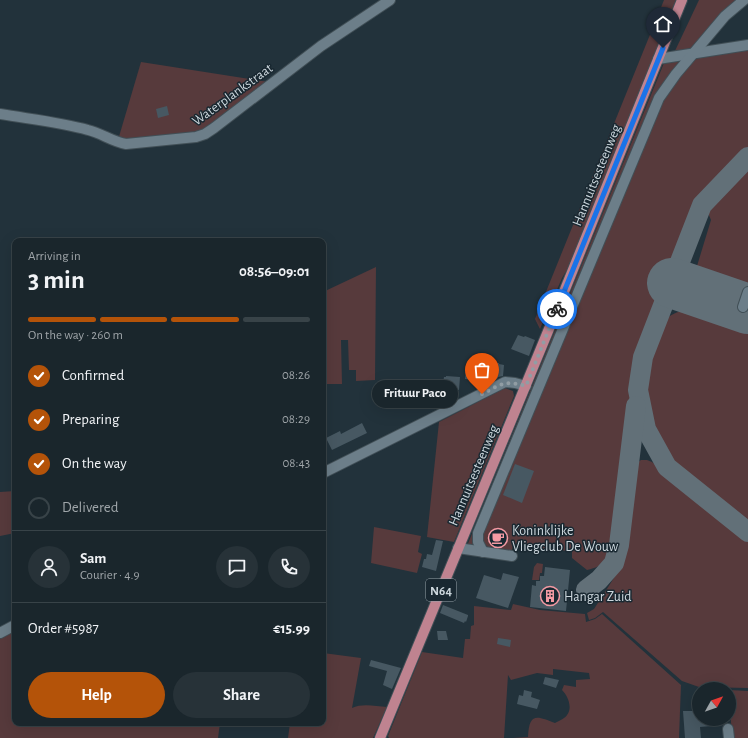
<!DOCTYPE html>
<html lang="en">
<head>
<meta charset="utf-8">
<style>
  :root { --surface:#1a262c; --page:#273238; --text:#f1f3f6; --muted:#9fa5a9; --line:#384348; --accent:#b45309 }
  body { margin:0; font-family:"Alegreya Sans",sans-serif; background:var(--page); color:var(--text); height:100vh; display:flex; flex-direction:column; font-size:15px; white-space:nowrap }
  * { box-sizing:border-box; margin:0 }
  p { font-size:13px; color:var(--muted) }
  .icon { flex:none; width:22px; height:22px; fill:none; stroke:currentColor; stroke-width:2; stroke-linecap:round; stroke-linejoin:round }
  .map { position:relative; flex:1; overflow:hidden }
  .sheet { position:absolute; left:12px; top:238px; width:314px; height:488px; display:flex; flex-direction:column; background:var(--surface); border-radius:8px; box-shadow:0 4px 16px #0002,0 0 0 1px var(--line) }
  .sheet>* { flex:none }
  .needle { width:26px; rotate:50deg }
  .buttons { position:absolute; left:692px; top:682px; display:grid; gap:8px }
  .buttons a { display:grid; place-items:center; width:44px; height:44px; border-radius:50%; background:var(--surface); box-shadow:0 4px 16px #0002,0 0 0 1px var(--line); font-size:20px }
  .pin { position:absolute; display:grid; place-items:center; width:34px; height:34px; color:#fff; margin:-41px -17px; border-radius:50% 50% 50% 0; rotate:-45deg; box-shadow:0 0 4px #0007 }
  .pin .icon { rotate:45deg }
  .courier { position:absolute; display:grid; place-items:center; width:40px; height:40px; margin:-20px; border:3px solid #1a73e8; border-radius:50%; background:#fff; color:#222; box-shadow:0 1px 5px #0007 }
  .bubble { position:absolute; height:28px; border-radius:14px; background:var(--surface); box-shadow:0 4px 16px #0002,0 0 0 1px var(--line); font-size:13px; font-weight:600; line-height:28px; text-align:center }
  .head em { font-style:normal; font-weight:600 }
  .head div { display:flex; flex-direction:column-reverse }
  .head { display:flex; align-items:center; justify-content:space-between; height:68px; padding:0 16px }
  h1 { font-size:26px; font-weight:600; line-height:30px }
  .bar { display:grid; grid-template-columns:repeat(4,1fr); gap:6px 4px; align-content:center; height:48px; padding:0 16px }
  .bar i { height:5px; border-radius:3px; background:var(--line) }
  .bar .active { background:var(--accent) }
  .bar p { grid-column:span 4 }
  .line { display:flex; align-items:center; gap:10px; padding:0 16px; border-top:1px solid var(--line) }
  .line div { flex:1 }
  .round { display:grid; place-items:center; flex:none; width:42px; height:42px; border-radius:21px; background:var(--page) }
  ol { padding:0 16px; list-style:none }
  li { display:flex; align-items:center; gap:12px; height:44px }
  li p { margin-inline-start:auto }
  li .icon { padding:4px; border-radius:50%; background:var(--accent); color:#fff; stroke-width:4 }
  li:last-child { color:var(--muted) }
  li i { width:22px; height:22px; border:2px solid var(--line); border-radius:50% }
  .button { display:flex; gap:8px; margin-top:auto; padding:8px 16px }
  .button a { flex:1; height:46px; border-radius:24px; background:var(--accent); color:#fff; font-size:16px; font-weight:600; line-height:46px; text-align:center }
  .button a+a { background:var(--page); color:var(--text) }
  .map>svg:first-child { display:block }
  .green { fill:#573a3c }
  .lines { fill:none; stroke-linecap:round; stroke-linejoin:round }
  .taxiway { stroke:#627078; stroke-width:20 }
  .runway { stroke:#627078; stroke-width:50 }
  .building { fill:#475862 }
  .minor-casing { stroke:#414f56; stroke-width:12 }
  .major-casing { stroke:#414f56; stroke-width:12 }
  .minor { stroke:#6c7e89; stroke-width:10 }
  .major { stroke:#bf8390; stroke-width:10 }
  .done { stroke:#919da4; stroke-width:4; stroke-dasharray:0 7.2 }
  .route { stroke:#1a73e8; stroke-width:5 }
  .labels { text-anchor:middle; stroke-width:3; stroke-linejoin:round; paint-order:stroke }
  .shield { fill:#192831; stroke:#97a2a9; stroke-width:1 }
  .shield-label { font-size:13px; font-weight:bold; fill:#cdd7dd }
  .street-label { font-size:14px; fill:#cdd7dd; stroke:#192831 }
  .poi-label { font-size:14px; fill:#cdd7dd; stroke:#192831; text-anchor:start }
</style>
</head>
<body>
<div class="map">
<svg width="748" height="738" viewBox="0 0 748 738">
  <rect width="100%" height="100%" fill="#22323b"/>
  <g class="green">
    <path d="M 664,0 L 678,0 L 568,268 L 562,278 L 540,329 L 535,319 Z"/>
    <path d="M 699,0 L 737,0 L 691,49 L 674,53 Z"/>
    <path d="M 748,49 L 748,150 L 702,199 L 689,217 L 639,358 L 630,407 L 615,542 C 609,559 605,566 587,570 L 572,558 L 572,551 L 513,547 L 511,552 C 495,549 484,552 481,533 L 661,98 L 696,58 Z"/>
    <path d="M 680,61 L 664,88 L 476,547 L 467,546 L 664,63 Z"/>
    <path d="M 141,62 L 269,82 L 202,133 L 118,140 Z"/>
    <path d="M 748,163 L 748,289 L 705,274 L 697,266 L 711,220 L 706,208 Z"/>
    <path d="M 376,267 L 375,380 L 356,381 L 356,370 L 349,370 L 348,340 L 341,340 L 342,384 L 323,384 L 323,292 Z"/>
    <path d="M 694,309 L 748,326 L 748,527 C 731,514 715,500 698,487 C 690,481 681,475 674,467 C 659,450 647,411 645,388 C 644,373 649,360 653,346 C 662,321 665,312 694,309 Z"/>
    <path d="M 505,388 L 513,391 L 514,396 L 454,542 L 427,537 L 439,422 Z"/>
    <path d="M 641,460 L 647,460 L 652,462 L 748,539 L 748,688 L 699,687 L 682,681 L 603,612 L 595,618 L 589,620 L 587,613 L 594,609 L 605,592 L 617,573 L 622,555 L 631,472 L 632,467 Z"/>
    <path d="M 15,491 L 15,533 L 0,536 L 0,492 Z"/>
    <path d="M 374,527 L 421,536 L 418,552 L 422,554 L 417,573 L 371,563 Z"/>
    <path d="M 537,563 L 543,564 L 542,573 L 540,573 L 539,580 L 532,580 L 534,567 Z"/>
    <path d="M 513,604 L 540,610 L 585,614 L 586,622 L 595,619 L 602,614 L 681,685 L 679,738 L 513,738 L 528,737 C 529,712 537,716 555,723 C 558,721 562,720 564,718 C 574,711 569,697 562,690 L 564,685 L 576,687 L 576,680 L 590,679 L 589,673 L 553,669 L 553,675 L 537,673 L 511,680 L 508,675 L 504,738 L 389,738 L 388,736 L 422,652 L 463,658 L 465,639 L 470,639 L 471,626 L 474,625 L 474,606 L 511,610 Z"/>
    <path d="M 15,631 L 15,723 L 220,723 L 218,738 L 0,738 L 0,638 Z"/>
    <path d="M 323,653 L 361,658 L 352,708 C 362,703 375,706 387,707 L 373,738 L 288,738 L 290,723 L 323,723 Z"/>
    <path d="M 729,690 L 748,691 L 748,738 L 732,738 Z"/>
  </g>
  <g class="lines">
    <g class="taxiway">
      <path d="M 748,157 L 702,205 L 643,357 L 638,390 L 646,429 L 667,467 L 748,532"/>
      <path d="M 586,590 L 599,580 L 614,563 L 619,545 L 636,406"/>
    </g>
    <path class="runway" d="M 672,283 L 748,309"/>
  </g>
  <g class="building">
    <path d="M 167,106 L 169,115 L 158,118 L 156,109 Z"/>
    <path d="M 518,335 L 524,337 L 525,336 L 535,340 L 529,356 L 511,349 Z"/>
    <path d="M 478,361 L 499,363 L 499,364 L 504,365 L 503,376 L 498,377 L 498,378 L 495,380 L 476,378 L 476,380 L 465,379 L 466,367 L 476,368 Z"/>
    <path d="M 446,376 L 460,377 L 459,390 L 447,389 L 446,402 L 441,401 L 441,400 L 422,405 L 418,393 L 427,390 L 428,393 L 438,390 L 441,399 L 443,383 L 444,377 L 446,377 Z"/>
    <path d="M 362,423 L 367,433 L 332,450 L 326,438 L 340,431 L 341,434 Z"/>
    <path d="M 515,464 L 534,471 L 522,503 L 503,495 Z"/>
    <path d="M 494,530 L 507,535 L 502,547 L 489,542 Z"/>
    <path d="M 436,540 L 443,541 L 436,571 L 422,567 L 424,559 L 426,559 L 427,554 L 432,555 Z"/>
    <path d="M 545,567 L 570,570 L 566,611 L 530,607 L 532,585 L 536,586 L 536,581 L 540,581 L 540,576 L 544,576 Z"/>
    <path d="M 503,573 L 519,577 L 508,608 L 476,598 L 484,575 L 501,580 Z"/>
    <path d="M 443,605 L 468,615 L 468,616 L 466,622 L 465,621 L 464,623 L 440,613 Z"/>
    <path d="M 437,631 L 446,631 L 448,640 L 438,640 Z"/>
    <path d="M 498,638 L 511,640 L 510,647 L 497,644 Z"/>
    <path d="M 371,660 L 401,668 L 392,689 L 383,685 L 387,671 L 369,666 Z"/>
    <path d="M 545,677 L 559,680 L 556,688 L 543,684 Z"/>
    <path d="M 524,690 L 532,692 L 531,697 L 540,700 L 537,709 L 517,704 L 519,695 L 523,696 Z"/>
    <path d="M 683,711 L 699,711 L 699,719 L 723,719 L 723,725 L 700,727 L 701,738 L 685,738 Z"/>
  </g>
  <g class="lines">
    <g class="minor-casing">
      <g id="minor">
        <path d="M 658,59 L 748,45"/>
        <path d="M 0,114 C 29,119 60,122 88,130 C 101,133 113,142 126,144 L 196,137 L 205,134 L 214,128 L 321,46 L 390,0"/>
        <path d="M 743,307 L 748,292"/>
        <path d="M 323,473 L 505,382 L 515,383 L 526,386"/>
        <path d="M 458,548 L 512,556"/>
        <path d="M 483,552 L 478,542 L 478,533 L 659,98 L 676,74 L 725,16 L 744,0"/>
        <path d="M 0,633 L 15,625"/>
        <path d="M 728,729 L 729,738"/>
      </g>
    </g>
    <g class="major-casing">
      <path id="major" d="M 380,738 L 551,324 L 682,0"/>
    </g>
    <use href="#minor" class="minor"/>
    <use href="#major" class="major"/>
  </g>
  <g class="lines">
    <path class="done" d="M 482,394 C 502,384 503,380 526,386 L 557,309"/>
    <path class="route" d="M 557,309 L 663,48"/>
  </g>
  <defs>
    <g id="cafe-ring" transform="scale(1)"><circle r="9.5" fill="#192831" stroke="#f49aa3" stroke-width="1.5"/><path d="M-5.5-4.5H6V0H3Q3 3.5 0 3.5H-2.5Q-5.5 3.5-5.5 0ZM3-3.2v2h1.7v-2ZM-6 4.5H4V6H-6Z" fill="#f49aa3"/></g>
    <g id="building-ring" transform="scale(1)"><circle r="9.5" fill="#192831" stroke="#f49aa3" stroke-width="1.5"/><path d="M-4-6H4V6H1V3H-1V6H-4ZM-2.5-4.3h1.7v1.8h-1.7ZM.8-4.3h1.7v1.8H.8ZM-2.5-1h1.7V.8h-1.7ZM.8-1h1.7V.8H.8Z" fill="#f49aa3"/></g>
  </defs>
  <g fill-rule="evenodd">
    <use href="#cafe-ring" x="498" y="538"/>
    <use href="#building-ring" x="550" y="596"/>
  </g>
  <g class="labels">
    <rect class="shield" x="426" y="579" width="30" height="22" rx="3"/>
    <g class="shield-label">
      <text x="441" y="595">N64</text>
    </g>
    <g class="street-label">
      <text transform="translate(232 94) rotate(-36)" y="5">Waterplankstraat</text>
      <text transform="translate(596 175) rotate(-68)" y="5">Hannuitsesteenweg</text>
      <text transform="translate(473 475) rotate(-67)" y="5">Hannuitsesteenweg</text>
    </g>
    <g class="poi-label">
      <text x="512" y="535">Koninklijke<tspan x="512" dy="16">Vliegclub De Wouw</tspan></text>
      <text x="564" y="601">Hangar Zuid</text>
    </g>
  </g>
</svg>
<div class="buttons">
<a><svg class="needle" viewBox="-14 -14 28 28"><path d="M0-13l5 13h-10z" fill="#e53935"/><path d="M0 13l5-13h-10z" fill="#9fa5a9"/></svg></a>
</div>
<div class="pin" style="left:482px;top:394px;background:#ea580c"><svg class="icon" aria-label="bag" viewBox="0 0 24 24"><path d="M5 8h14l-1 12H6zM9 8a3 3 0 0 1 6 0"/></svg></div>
<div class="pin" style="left:663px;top:48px;background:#1f2937"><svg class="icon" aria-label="home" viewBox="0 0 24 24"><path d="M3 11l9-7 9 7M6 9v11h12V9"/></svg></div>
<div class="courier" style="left:557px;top:309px"><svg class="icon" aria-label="bike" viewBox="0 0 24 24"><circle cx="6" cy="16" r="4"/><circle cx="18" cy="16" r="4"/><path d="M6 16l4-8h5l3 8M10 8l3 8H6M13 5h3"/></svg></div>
<div class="bubble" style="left:372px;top:380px;width:86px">Frituur Paco</div>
<section class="sheet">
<div class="head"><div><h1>3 min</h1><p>Arriving in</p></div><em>08:56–09:01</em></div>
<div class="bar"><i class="active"></i><i class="active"></i><i class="active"></i><i></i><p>On the way · 260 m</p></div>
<ol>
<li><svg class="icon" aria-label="check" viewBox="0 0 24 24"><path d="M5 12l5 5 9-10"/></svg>Confirmed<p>08:26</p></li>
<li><svg class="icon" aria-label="check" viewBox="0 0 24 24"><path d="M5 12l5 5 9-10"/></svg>Preparing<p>08:29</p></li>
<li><svg class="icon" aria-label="check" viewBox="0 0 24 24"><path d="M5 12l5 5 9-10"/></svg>On the way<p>08:43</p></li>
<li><i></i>Delivered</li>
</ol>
<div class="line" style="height:72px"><a class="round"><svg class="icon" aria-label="person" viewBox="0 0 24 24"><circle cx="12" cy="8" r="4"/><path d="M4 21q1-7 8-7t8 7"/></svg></a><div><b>Sam</b><p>Courier · 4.9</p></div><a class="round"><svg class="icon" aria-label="chat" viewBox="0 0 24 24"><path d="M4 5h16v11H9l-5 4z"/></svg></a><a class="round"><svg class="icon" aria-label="phone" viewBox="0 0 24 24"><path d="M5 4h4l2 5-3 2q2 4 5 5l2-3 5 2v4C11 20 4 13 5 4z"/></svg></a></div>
<div class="line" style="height:52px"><div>Order #5987</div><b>€15.99</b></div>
<div class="button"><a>Help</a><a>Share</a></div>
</section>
</div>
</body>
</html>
